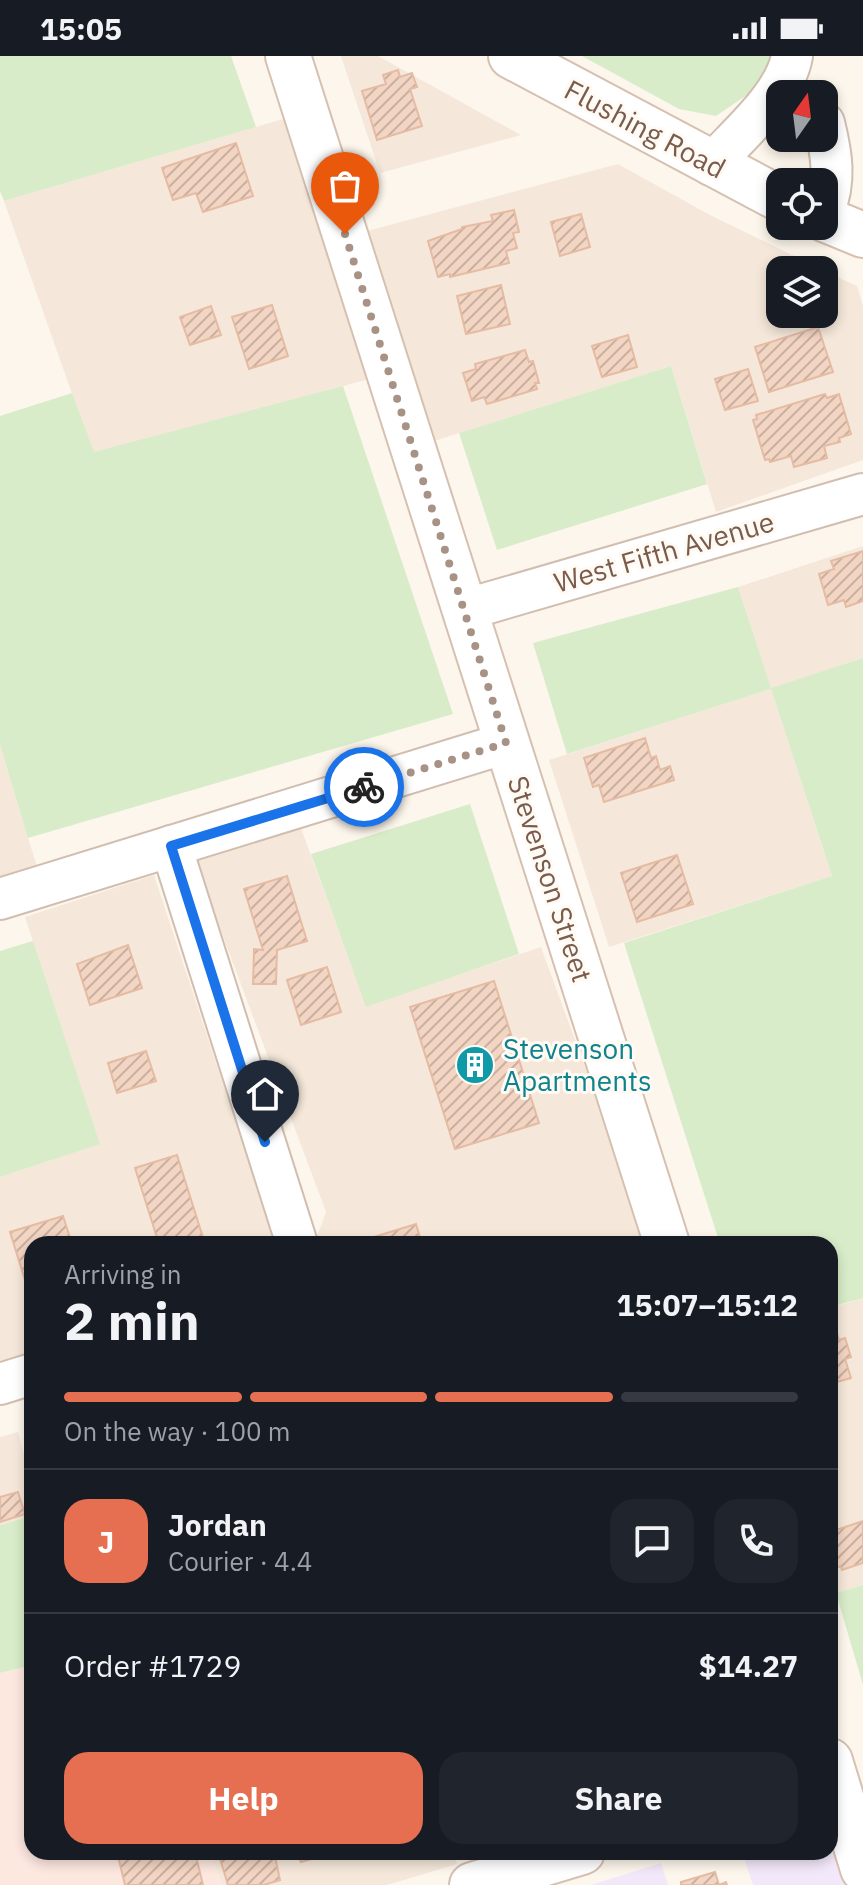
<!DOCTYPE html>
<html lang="en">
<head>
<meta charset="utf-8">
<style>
  :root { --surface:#171b24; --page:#20242c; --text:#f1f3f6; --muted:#9ea1a6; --line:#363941; --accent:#e76f51 }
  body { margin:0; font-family:"IBM Plex Sans",sans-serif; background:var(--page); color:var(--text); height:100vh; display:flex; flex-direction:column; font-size:30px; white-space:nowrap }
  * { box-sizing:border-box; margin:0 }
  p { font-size:26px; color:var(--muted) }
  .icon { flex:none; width:44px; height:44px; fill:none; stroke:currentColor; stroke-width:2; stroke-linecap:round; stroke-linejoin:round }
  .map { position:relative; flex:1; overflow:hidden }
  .drawer { position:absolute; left:24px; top:1180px; width:814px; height:624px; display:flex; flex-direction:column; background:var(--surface); border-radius:24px; box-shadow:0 4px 12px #0003 }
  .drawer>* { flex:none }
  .needle { width:52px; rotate:14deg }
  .buttons { position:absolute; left:766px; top:24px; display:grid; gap:16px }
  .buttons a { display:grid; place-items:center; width:72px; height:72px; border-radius:16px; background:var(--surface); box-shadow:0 4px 12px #0003; font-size:40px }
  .pin { position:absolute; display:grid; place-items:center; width:68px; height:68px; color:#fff; margin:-82px -34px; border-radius:50% 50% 50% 0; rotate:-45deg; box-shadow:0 0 8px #0007 }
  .pin .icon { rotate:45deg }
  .courier { position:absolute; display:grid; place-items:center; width:80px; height:80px; margin:-40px; border:6px solid #1a73e8; border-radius:50%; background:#fff; color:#222; box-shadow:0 2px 10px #0007 }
  .summary em { font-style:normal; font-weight:700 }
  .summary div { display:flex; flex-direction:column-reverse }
  .summary { display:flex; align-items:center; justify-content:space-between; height:136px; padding:0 40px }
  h1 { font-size:52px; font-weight:700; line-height:60px }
  .bar { display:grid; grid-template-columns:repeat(4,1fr); gap:12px 8px; align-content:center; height:96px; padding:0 40px }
  .bar i { height:10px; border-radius:6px; background:var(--line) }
  .bar .on { background:var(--accent) }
  .bar p { grid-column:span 4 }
  .line { display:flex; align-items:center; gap:20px; padding:0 40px; border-top:2px solid var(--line) }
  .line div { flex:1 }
  .round { display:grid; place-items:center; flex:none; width:84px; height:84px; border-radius:24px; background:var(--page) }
  .button { display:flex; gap:16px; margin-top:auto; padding:16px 40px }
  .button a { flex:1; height:92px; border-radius:24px; background:var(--accent); color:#fff; font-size:32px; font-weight:700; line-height:92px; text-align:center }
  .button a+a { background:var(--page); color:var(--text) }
  .status { display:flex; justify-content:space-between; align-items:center; height:56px; padding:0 40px; background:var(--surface); direction:ltr }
  .status svg { height:22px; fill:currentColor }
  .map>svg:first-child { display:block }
  .residential { fill:#f5e8da }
  .commercial { fill:#fde8e0 }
  .education { fill:#f3e8fa }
  .grass { fill:#d8ecc9 }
  .building { fill:url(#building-hatch); stroke:#e6bba3; stroke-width:2 }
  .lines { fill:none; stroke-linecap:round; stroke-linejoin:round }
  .street-casing { stroke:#d1beb0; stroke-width:44 }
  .secondary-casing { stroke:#d6c0b0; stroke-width:48 }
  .street { stroke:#fff; stroke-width:40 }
  .secondary { stroke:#fff; stroke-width:44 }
  .done { stroke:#a89285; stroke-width:8; stroke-dasharray:0 14.4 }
  .route { stroke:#1a73e8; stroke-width:10 }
  .labels { text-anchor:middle; stroke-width:6; stroke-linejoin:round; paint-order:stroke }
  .street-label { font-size:28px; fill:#7a5c4d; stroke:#fffaf3 }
  .culture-label { font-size:28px; fill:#0d838f; stroke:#fffaf3; text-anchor:start }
</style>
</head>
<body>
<div class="status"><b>15:05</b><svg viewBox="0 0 49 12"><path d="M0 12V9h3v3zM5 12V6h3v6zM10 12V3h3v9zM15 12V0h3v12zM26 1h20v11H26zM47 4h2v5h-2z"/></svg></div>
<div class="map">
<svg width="863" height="1829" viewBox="0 0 863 1829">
  <defs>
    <pattern id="building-hatch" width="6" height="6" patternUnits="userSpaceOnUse" patternTransform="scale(2)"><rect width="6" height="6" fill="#f3d5c3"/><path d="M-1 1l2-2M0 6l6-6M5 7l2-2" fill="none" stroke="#cab0a1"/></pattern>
  </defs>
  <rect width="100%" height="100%" fill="#fdf6ec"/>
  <g class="residential">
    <path d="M 341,0 L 378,0 L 521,79 L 380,117 Z"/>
    <path d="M 293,60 L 373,322 L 93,397 L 4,145 Z"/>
    <path d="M 618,108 L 710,159 L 823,214 L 780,214 L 780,258 L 824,258 L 824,215 L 857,230 L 863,250 L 863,404 L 716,456 L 671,310 L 434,385 L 367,175 Z"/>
    <path d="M 863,490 L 863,602 L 771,633 L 832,820 L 609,891 L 549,704 L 771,633 L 738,531 Z"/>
    <path d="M 0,689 L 37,811 L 0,822 Z"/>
    <path d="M 301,772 L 366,950 L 541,891 L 615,1093 L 645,1188 L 314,1188 L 326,1156 L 193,800 Z"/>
    <path d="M 154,819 L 276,1188 L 32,1188 L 32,1295 L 0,1306 L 0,1121 L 99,1088 L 25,861 Z"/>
    <path d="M 863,1242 L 863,1529 L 830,1539 L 830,1252 Z"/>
    <path d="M 18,1376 L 32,1428 L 32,1460 L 0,1469 L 0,1381 Z"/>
    <path d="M 209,1796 L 453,1796 L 457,1808 L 387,1829 L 222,1829 Z"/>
  </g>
  <path class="commercial" d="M 32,1609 L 32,1796 L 209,1796 L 222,1829 L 0,1829 L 0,1617 Z"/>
  <g class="education">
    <path d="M 830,1777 L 852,1829 L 753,1829 L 742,1796 L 830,1796 Z"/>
    <path d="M 661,1807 L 668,1829 L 591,1829 Z"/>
  </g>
  <g class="grass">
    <path d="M 0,0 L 231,0 L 256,71 L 4,145 L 0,135 Z"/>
    <path d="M 582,0 L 771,0 L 757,32 L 716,60 L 679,53 Z"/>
    <path d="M 671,310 L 707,428 L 497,494 L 459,377 Z"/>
    <path d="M 343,330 L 453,658 L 28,782 L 0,689 L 0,360 L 72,337 L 94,396 Z"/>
    <path d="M 738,531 L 771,632 L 863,602 L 863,1242 L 830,1251 L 830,1188 L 720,1188 L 624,887 L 832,820 L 771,633 L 567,698 L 533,587 Z"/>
    <path d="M 470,748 L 519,898 L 366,951 L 311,798 Z"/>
    <path d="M 33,885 L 100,1088 L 0,1121 L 0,895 Z"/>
    <path d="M 32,1460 L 32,1609 L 0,1617 L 0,1469 Z"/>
    <path d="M 863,1529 L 863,1629 L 836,1537 Z"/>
  </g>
  <g class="building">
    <path d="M 398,14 L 400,21 L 412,17 L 417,31 L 410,33 L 422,70 L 377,84 L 362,35 L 386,28 L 383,19 Z"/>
    <path d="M 236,87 L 253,140 L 203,156 L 196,137 L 173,144 L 162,112 Z"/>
    <path d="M 514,154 L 519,176 L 513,177 L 517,192 L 506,195 L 509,207 L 450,221 L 450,218 L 438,221 L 428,185 L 462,173 L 462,171 L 493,165 L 491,159 Z"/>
    <path d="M 581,158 L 590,191 L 560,200 L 551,166 Z"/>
    <path d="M 501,229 L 510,268 L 466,278 L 457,240 Z"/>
    <path d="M 272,249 L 288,300 L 249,313 L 232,261 Z"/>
    <path d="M 211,250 L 221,279 L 190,289 L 180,261 Z"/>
    <path d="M 818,271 L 833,316 L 769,336 L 755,291 Z"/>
    <path d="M 628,279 L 637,311 L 602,321 L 592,290 Z"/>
    <path d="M 525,294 L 529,306 L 533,305 L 539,327 L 535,327 L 537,333 L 487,348 L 484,341 L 472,345 L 463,317 L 476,313 L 475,308 Z"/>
    <path d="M 748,313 L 758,345 L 725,354 L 715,323 Z"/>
    <path d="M 825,338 L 827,342 L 839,338 L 851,378 L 839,382 L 840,386 L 824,390 L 827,402 L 794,411 L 791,400 L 770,406 L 769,403 L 765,404 L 753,364 L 757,363 L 756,359 Z"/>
    <path d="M 863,495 L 863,545 L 846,551 L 844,544 L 828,549 L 819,518 L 834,513 L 831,505 Z"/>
    <path d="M 645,682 L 651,702 L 656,700 L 660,714 L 670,710 L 674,724 L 604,746 L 599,729 L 593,731 L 584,702 Z"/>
    <path d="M 677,799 L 693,848 L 637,866 L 621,817 Z"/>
    <path d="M 287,820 L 307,885 L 277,894 L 276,928 L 253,928 L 254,893 L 263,894 L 244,833 Z"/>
    <path d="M 128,889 L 142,932 L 90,949 L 77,908 Z"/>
    <path d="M 327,911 L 341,956 L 301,969 L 287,924 Z"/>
    <path d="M 494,925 L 539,1067 L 455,1093 L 410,951 Z"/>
    <path d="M 146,995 L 156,1025 L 117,1037 L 108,1007 Z"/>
    <path d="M 177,1099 L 205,1188 L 159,1188 L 135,1112 Z"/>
    <path d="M 63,1160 L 72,1188 L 32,1188 L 30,1240 L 10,1176 Z"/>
    <path d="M 416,1168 L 422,1188 L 376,1188 L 374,1181 Z"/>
    <path d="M 837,1277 L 839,1284 L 845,1282 L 851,1301 L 845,1303 L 851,1322 L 830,1328 L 830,1279 Z"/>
    <path d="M 18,1436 L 25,1458 L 0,1466 L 0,1441 Z"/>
    <path d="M 863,1465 L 863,1507 L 842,1514 L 841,1510 L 830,1514 L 830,1476 Z"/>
    <path d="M 117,1796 L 195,1796 L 203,1829 L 125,1829 Z"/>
    <path d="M 218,1796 L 274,1796 L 280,1824 L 264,1829 L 228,1829 Z"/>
    <path d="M 296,1796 L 336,1796 L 301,1806 Z"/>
    <path d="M 715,1816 L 719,1829 L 726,1826 L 727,1829 L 681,1829 L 681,1826 Z"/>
  </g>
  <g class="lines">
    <g class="street-casing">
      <g id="street">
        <path d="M 824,67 C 832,99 836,125 824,155"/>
        <path d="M 711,109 C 738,79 785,40 792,0"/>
        <path d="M 464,554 L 863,438"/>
        <path d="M 171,790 L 297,1188"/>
        <path d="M 0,843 L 506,687"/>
        <path d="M 0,1328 L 32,1318"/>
      </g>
    </g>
    <g class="secondary-casing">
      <g id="secondary">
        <path d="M 288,0 L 667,1188"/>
        <path d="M 511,0 L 780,143"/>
        <path d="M 824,163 L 863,179"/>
        <path d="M 830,1705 L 863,1813"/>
        <path d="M 472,1829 L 582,1796"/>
      </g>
    </g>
    <use href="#street" class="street"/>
    <use href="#secondary" class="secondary"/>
  </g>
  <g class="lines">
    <path class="done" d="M 345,178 L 506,687 L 364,731"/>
    <path class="route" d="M 265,1086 L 171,790 L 364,731"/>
  </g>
  <defs>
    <g id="building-disc" transform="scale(2)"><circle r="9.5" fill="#0f9aa8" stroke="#fffaf3"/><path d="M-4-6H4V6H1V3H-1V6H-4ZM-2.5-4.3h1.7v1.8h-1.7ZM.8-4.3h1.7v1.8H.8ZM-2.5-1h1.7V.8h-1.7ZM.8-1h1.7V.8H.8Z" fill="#fff"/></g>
  </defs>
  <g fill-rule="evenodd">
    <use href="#building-disc" x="475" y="1009"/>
  </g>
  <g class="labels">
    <g class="street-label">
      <text transform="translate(645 73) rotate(28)" y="10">Flushing Road</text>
      <text transform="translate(664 496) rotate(-16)" y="10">West Fifth Avenue</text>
      <text transform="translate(550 823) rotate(72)" y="10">Stevenson Street</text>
    </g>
    <g class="culture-label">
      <text x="503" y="1003">Stevenson<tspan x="503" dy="32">Apartments</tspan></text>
    </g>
  </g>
</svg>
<div class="buttons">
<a><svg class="needle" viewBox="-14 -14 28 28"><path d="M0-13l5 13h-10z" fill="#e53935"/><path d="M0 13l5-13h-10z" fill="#9ea1a6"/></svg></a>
<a><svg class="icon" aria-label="locate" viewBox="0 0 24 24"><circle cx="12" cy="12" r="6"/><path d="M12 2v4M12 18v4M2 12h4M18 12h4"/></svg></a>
<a><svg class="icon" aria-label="layers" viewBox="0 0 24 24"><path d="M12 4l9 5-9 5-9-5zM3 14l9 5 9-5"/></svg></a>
</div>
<div class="pin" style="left:345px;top:178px;background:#ea580c"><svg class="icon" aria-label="bag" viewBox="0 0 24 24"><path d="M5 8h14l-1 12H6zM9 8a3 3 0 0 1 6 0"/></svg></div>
<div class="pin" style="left:265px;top:1086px;background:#1f2937"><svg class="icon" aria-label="home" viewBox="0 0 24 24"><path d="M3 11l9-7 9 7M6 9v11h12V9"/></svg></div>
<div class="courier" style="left:364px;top:731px"><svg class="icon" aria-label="bike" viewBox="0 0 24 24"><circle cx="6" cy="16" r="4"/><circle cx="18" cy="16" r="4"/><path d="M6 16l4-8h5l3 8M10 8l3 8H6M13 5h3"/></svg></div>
<section class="drawer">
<div class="summary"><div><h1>2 min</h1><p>Arriving in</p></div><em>15:07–15:12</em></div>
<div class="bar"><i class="on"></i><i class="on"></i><i class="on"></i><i></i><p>On the way · 100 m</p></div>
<div class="line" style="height:144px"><b class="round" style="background:var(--accent);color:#fff">J</b><div><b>Jordan</b><p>Courier · 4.4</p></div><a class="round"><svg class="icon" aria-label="chat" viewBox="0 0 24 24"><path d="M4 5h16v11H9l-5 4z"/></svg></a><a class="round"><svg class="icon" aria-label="phone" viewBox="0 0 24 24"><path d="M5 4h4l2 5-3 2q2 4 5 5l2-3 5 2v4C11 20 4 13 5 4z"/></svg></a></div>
<div class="line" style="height:104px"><div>Order #1729</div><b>$14.27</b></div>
<div class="button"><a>Help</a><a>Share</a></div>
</section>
</div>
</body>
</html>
